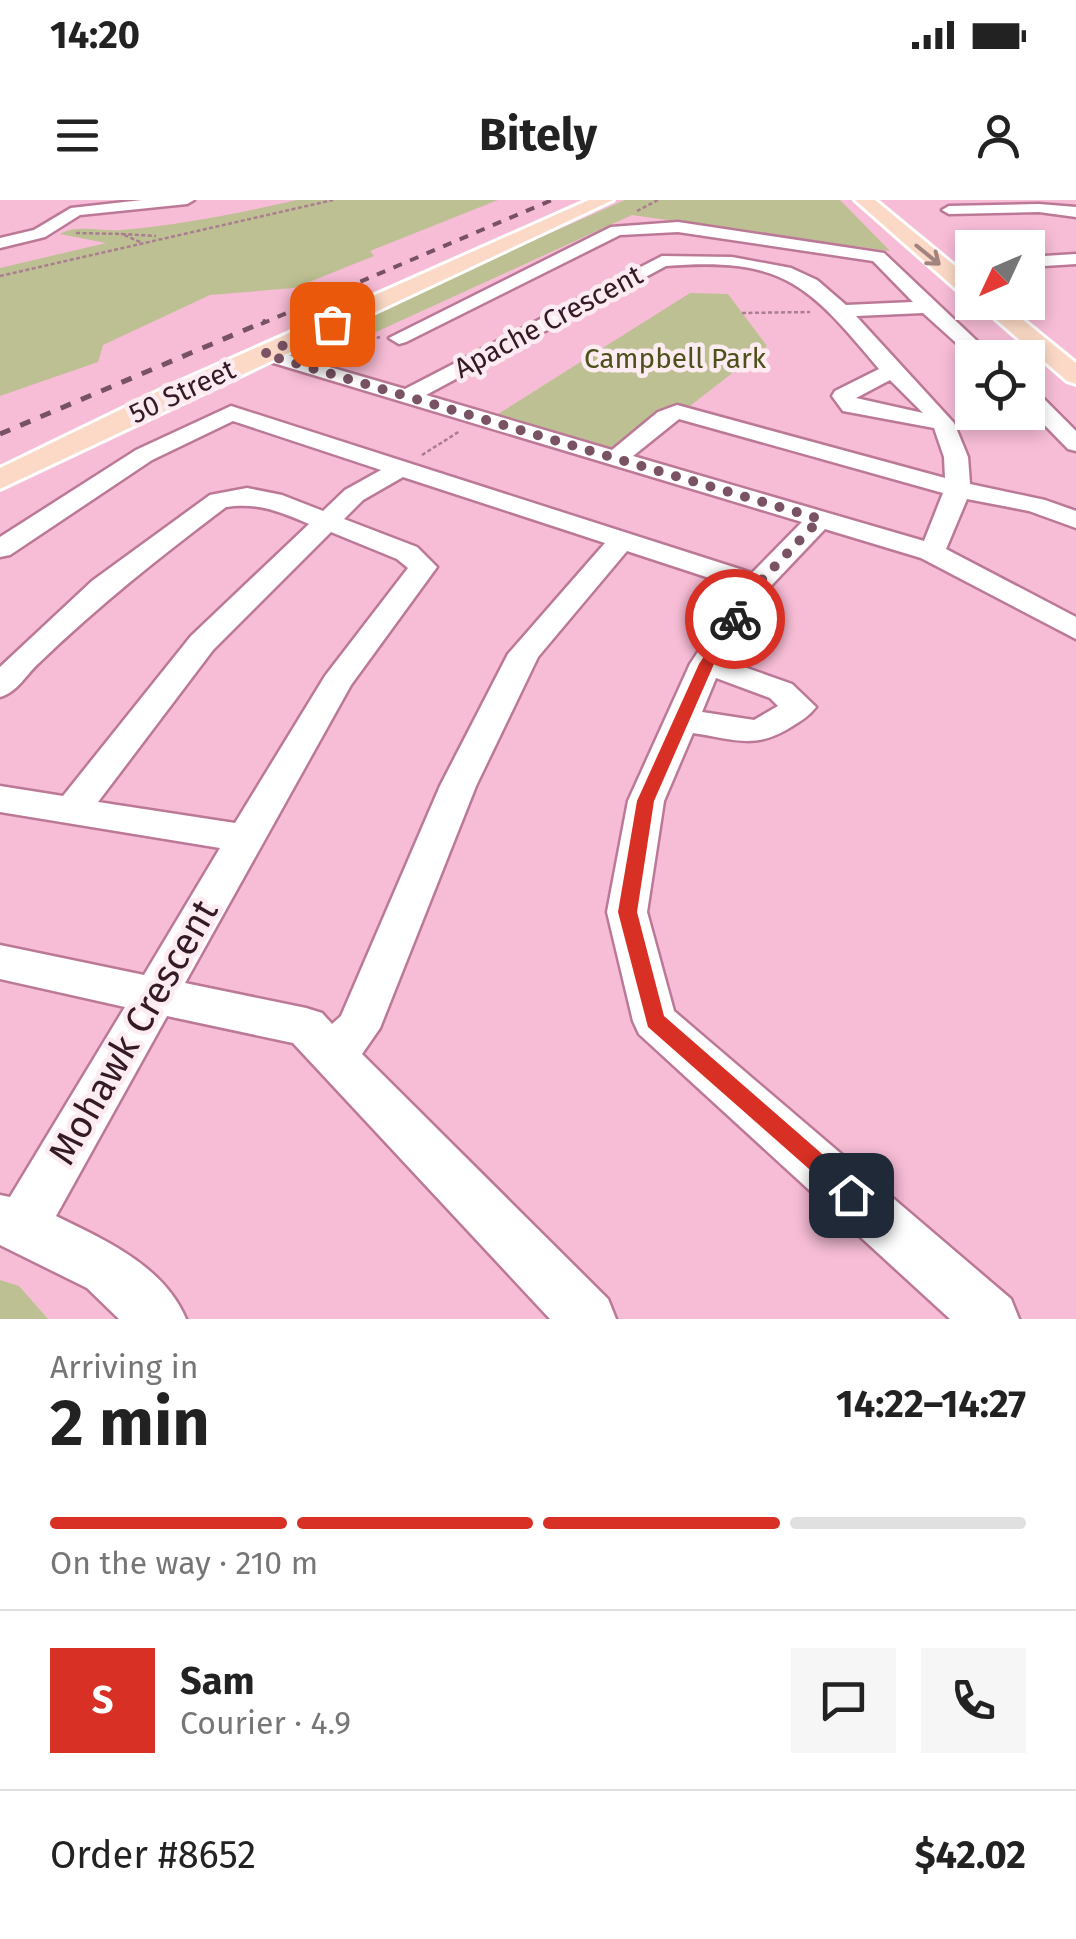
<!DOCTYPE html>
<html lang="en">
<head>
<meta charset="utf-8">
<style>
  :root { --surface:#fff; --page:#f6f6f6; --text:#222; --muted:#767676; --line:#e0e0e0; --accent:#d93025 }
  body { margin:0; font-family:"Fira Sans",sans-serif; background:var(--page); color:var(--text); height:100vh; display:flex; flex-direction:column; font-size:38px; white-space:nowrap }
  * { box-sizing:border-box; margin:0 }
  p { font-size:32px; color:var(--muted) }
  .icon { flex:none; width:55px; height:55px; fill:none; stroke:currentColor; stroke-width:2; stroke-linecap:round; stroke-linejoin:round }
  .map { position:relative; height:1119px; overflow:hidden }
  .details { display:flex; flex-direction:column; background:var(--surface); flex:1 }
  .details>* { flex:none }
  .needle { width:65px; rotate:226deg }
  .controls { position:absolute; left:955px; top:30px; display:grid; gap:20px }
  .controls a { display:grid; place-items:center; width:90px; height:90px; border-radius:0px; background:var(--surface); box-shadow:0 5px 15px #0003; font-size:50px }
  .pin { position:absolute; display:grid; place-items:center; width:85px; height:85px; color:#fff; margin:-42px; border-radius:20px; box-shadow:0 5px 15px #0006 }
  .courier { position:absolute; display:grid; place-items:center; width:100px; height:100px; margin:-50px; border:8px solid #d93025; border-radius:50%; background:#fff; color:#222; box-shadow:0 2px 12px #0007 }
  .overview em { font-style:normal; font-weight:700 }
  .overview div { display:flex; flex-direction:column-reverse }
  .overview { display:flex; align-items:center; justify-content:space-between; height:170px; padding:0 50px }
  h1 { font-size:65px; font-weight:700; line-height:75px }
  .bar { display:grid; grid-template-columns:repeat(4,1fr); gap:15px 10px; align-content:center; height:120px; padding:0 50px }
  .bar i { height:12px; border-radius:8px; background:var(--line) }
  .bar .on { background:var(--accent) }
  .bar p { grid-column:span 4 }
  .line { display:flex; align-items:center; gap:25px; padding:0 50px; border-top:2px solid var(--line) }
  .line div { flex:1 }
  .round { display:grid; place-items:center; flex:none; width:105px; height:105px; border-radius:0px; background:var(--page) }
  .status { display:flex; justify-content:space-between; align-items:center; height:70px; padding:0 50px; background:var(--surface); direction:ltr }
  .status svg { height:28px; fill:currentColor }
  header { display:flex; justify-content:space-between; align-items:center; height:130px; padding:0 50px; background:var(--surface); font-size:45px; font-weight:700 }
  .map>svg:first-child { display:block }
  .green { fill:#bdc092 }
  .lines { fill:none; stroke-linecap:round; stroke-linejoin:round }
  .minor-casing { stroke:#bc7997; stroke-width:5 }
  .major-casing { stroke:#fff; stroke-width:6 }
  .path { stroke:#ab7d91; stroke-width:2.5; stroke-dasharray:4 2.5; stroke-linecap:butt }
  .minor { fill:#fff; fill-rule:evenodd }
  .major { fill:#fbd9c6; fill-rule:evenodd }
  .rail-far1 { stroke:#775262; stroke-width:4; stroke-dasharray:9 9; stroke-linecap:butt }
  .rail { stroke:#775262; stroke-width:5; stroke-dasharray:11 11; stroke-linecap:butt }
  .oneway { stroke:#a2837e }
  .route { fill:#d93025 }
  .done { stroke:#795364; stroke-width:10; stroke-dasharray:0 18 }
  .labels { text-anchor:middle; stroke-width:9; stroke-linejoin:round; paint-order:stroke }
  .far-street-label { font-size:28px; fill:#351a26; stroke:#fcecf2 }
  .far-park-label { font-size:28px; fill:#4e5019; stroke:#fcecf2 }
  .near-street-label { font-size:38px; fill:#351a26; stroke:#fcecf2 }
</style>
</head>
<body>
<div class="status"><b>14:20</b><svg viewBox="0 0 49 12"><path d="M0 12V9h3v3zM5 12V6h3v6zM10 12V3h3v9zM15 12V0h3v12zM26 1h20v11H26zM47 4h2v5h-2z"/></svg></div>
<header><svg class="icon" aria-label="menu" viewBox="0 0 24 24"><path d="M4 6h16M4 12h16M4 18h16"/></svg>Bitely<svg class="icon" aria-label="person" viewBox="0 0 24 24"><circle cx="12" cy="8" r="4"/><path d="M4 21q1-7 8-7t8 7"/></svg></header>
<div class="map">
<svg width="1076" height="1119" viewBox="0 0 1076 1119">
  <rect width="100%" height="100%" fill="#f7bdd6"/>
  <g class="green">
    <path d="M 297,0 L 498,0 L 370,51 L 374,56 L 294,88 L 210,95 L 103,145 L 98,162 L 0,196 L 0,68 L 106,43 L 60,34 C 78,24 101,32 121,30 C 180,25 240,13 297,0 Z"/>
    <path d="M 625,0 L 840,0 L 890,51 L 632,15 L 363,138 L 321,151 L 290,148 Z"/>
    <path d="M 690,93 L 728,94 L 767,146 L 690,206 L 672,207 L 614,252 L 495,216 Z"/>
    <path d="M 0,1080 L 19,1086 L 48,1119 L 0,1119 Z"/>
  </g>
  <g class="lines">
    <g class="minor-casing">
      <g id="minor">
        <path d="M 142,0 L 194,0 L 187,4 L 80,15 L 45,37 L 0,48 L 0,38 L 34,30 L 71,8 Z"/>
        <path d="M 1039,4 L 1076,7 L 1076,17 L 1039,12 L 949,14 L 942,10 L 949,6 Z"/>
        <path d="M 678,22 L 884,53 L 995,158 L 973,158 L 923,113 L 856,116 L 954,223 L 968,257 L 970,284 L 1045,300 L 1076,311 L 1076,328 L 1029,311 L 967,299 L 946,349 L 1076,417 L 1076,439 L 921,358 L 825,329 L 768,389 L 724,460 L 792,484 L 816,507 C 809,516 801,521 791,527 C 755,550 733,539 693,533 L 664,601 L 647,712 L 674,811 L 1011,1099 L 1019,1119 L 950,1119 L 639,834 L 633,821 L 607,712 L 628,601 L 690,464 L 740,388 L 627,351 L 538,457 L 476,586 L 380,828 L 362,854 L 608,1099 L 616,1119 L 550,1119 L 293,843 L 167,816 L 56,1016 C 105,1040 164,1066 186,1119 L 119,1119 L 87,1088 L 0,1045 L 0,995 L 10,997 L 125,807 L 0,779 L 0,745 L 144,775 L 220,648 L 0,612 L 0,586 L 63,596 L 191,436 L 309,324 C 281,312 258,302 226,307 C 161,356 99,405 40,462 C 26,474 18,492 0,497 L 0,467 L 92,381 L 210,295 L 247,288 L 282,295 L 323,311 L 345,290 L 381,270 L 233,221 L 152,260 L 10,355 L 0,357 L 0,337 L 136,250 L 231,206 L 752,373 L 802,322 L 257,158 L 254,154 L 264,148 L 405,189 L 662,56 L 732,57 L 791,68 L 817,80 L 846,105 L 913,102 L 873,61 L 678,32 L 620,35 L 406,142 L 399,144 L 389,138 L 611,27 ZM 666,66 C 784,57 808,84 879,169 L 835,191 L 832,196 L 843,211 L 934,228 L 944,257 L 945,278 L 677,205 L 658,212 L 612,250 L 426,195 ZM 890,180 L 923,213 L 856,198 ZM 679,219 L 943,293 L 924,341 L 633,256 ZM 403,277 L 605,343 L 508,454 L 440,586 L 341,816 L 332,824 L 322,813 L 306,808 L 185,783 L 351,485 L 437,367 L 417,347 L 344,319 L 363,300 ZM 331,332 L 397,359 L 408,368 L 325,476 L 235,623 L 98,602 L 213,450 ZM 716,478 L 770,498 L 778,506 L 754,520 L 702,512 Z"/>
        <path d="M 1076,54 L 1076,64 L 1028,67 L 1028,57 Z"/>
        <path d="M 1028,189 L 1036,191 L 1076,231 L 1076,251 L 1068,249 L 1028,208 Z"/>
      </g>
    </g>
    <g class="major-casing">
      <g id="major">
        <path d="M 589,0 L 613,0 L 0,289 L 0,268 L 163,189 Z"/>
        <path d="M 855,0 L 875,0 L 972,80 L 972,97 L 964,96 Z"/>
        <path d="M 976,102 L 1001,102 L 1076,163 L 1076,184 L 1067,181 Z"/>
      </g>
    </g>
    <g class="path">
      <path d="M 637,11 L 658,0"/>
      <path d="M 76,33 L 122,34"/>
      <path d="M 140,42 L 122,34 L 156,36"/>
      <path d="M 0,76 L 333,0"/>
      <path d="M 742,113 L 810,112"/>
      <path d="M 327,153 L 380,137"/>
      <path d="M 422,255 L 460,231"/>
    </g>
    <use href="#minor" class="minor"/>
    <use href="#major" class="major"/>
    <path class="rail-far1" d="M 261,124 L 552,0"/>
    <path class="rail" d="M 0,234 L 266,121"/>
  </g>
  <defs><path id="oneway-shaft" d="M-6 0H5M1.5-3L5.5 0L1.5 3" fill="none" stroke-width="1.6" stroke-linecap="round" stroke-linejoin="round" transform="scale(2.5)"/></defs>
  <use class="oneway" href="#oneway-shaft" transform="translate(928 55) rotate(39)"/>
  <path class="route" d="M 735,415 L 742,419 L 714,464 L 654,601 L 637,712 L 664,816 L 860,987 L 863,995 L 860,1003 L 851,1006 L 648,827 L 618,712 L 637,601 L 699,464 L 730,416 Z"/>
  <g class="lines">
    <path class="done" d="M 332,124 L 264,154 L 820,319 L 758,384 L 735,419"/>
  </g>
  <g class="labels">
    <g class="far-street-label">
      <text transform="translate(548 121) rotate(-28)" y="10">Apache Crescent</text>
      <text transform="translate(182 191) rotate(-25)" y="10">50 Street</text>
    </g>
    <g class="far-park-label">
      <text x="675" y="168">Campbell Park</text>
    </g>
    <g class="near-street-label">
      <text transform="translate(133 832) rotate(-60)" y="13">Mohawk Crescent</text>
    </g>
  </g>
</svg>
<div class="controls">
<a><svg class="needle" viewBox="-14 -14 28 28"><path d="M0-13l5 13h-10z" fill="#e53935"/><path d="M0 13l5-13h-10z" fill="#767676"/></svg></a>
<a><svg class="icon" aria-label="locate" viewBox="0 0 24 24"><circle cx="12" cy="12" r="6"/><path d="M12 2v4M12 18v4M2 12h4M18 12h4"/></svg></a>
</div>
<div class="pin" style="left:332px;top:124px;background:#ea580c"><svg class="icon" aria-label="bag" viewBox="0 0 24 24"><path d="M5 8h14l-1 12H6zM9 8a3 3 0 0 1 6 0"/></svg></div>
<div class="pin" style="left:851px;top:995px;background:#1f2937"><svg class="icon" aria-label="home" viewBox="0 0 24 24"><path d="M3 11l9-7 9 7M6 9v11h12V9"/></svg></div>
<div class="courier" style="left:735px;top:419px"><svg class="icon" aria-label="bike" viewBox="0 0 24 24"><circle cx="6" cy="16" r="4"/><circle cx="18" cy="16" r="4"/><path d="M6 16l4-8h5l3 8M10 8l3 8H6M13 5h3"/></svg></div>
</div>
<section class="details">
<div class="overview"><div><h1>2 min</h1><p>Arriving in</p></div><em>14:22–14:27</em></div>
<div class="bar"><i class="on"></i><i class="on"></i><i class="on"></i><i></i><p>On the way · 210 m</p></div>
<div class="line" style="height:180px"><b class="round" style="background:var(--accent);color:#fff">S</b><div><b>Sam</b><p>Courier · 4.9</p></div><a class="round"><svg class="icon" aria-label="chat" viewBox="0 0 24 24"><path d="M4 5h16v11H9l-5 4z"/></svg></a><a class="round"><svg class="icon" aria-label="phone" viewBox="0 0 24 24"><path d="M5 4h4l2 5-3 2q2 4 5 5l2-3 5 2v4C11 20 4 13 5 4z"/></svg></a></div>
<div class="line" style="height:130px"><div>Order #8652</div><b>$42.02</b></div>
</section>
</body>
</html>
